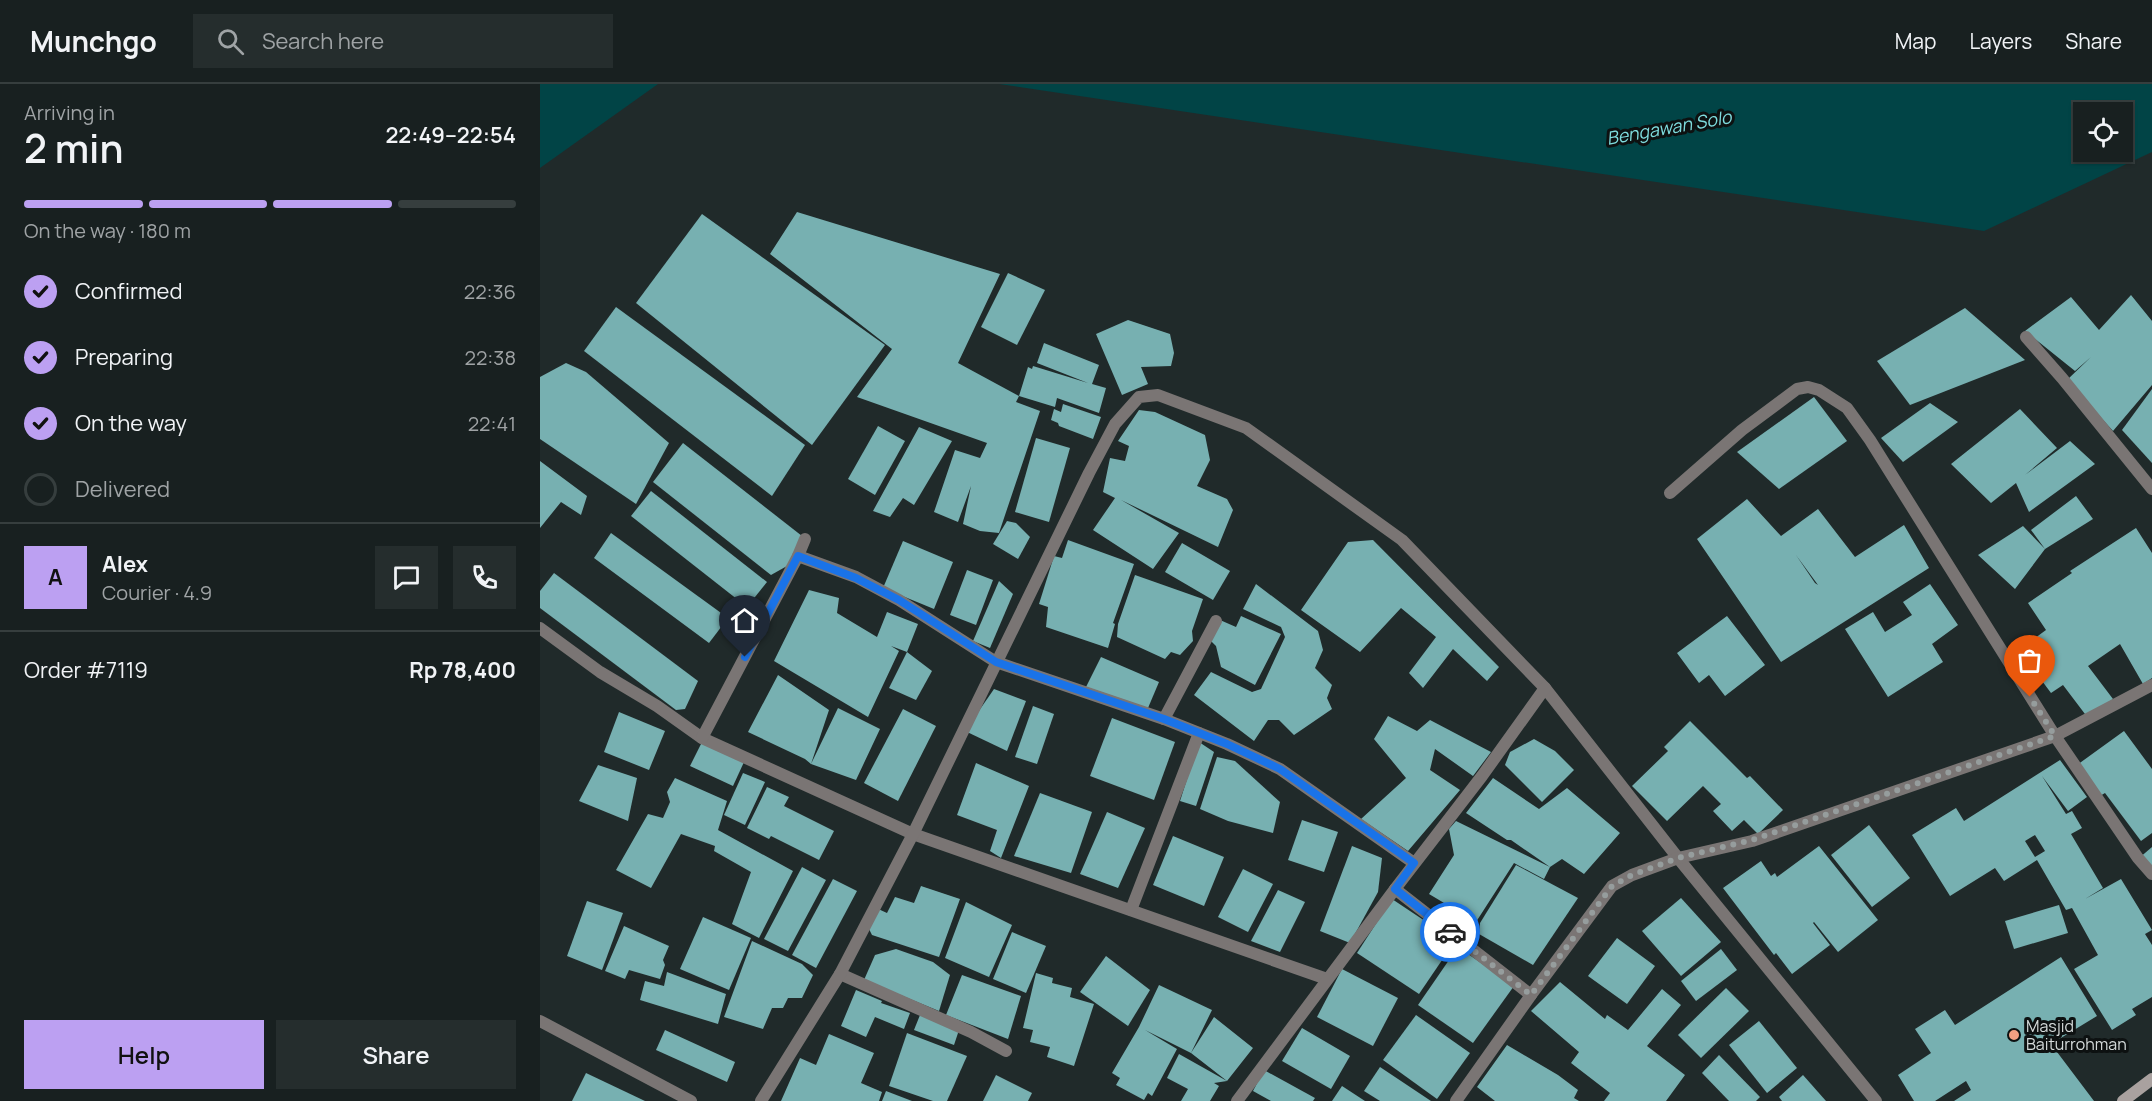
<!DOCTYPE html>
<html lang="en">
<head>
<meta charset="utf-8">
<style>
  :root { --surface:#182020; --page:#252d2d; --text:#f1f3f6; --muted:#9fa3a5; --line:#363e3e; --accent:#bca0f2 }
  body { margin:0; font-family:Manrope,sans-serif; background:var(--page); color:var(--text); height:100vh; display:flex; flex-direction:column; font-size:22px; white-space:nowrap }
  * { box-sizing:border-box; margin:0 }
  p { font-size:20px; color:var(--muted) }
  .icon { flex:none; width:33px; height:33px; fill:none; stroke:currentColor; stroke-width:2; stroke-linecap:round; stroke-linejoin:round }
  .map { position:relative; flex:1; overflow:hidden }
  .drawer { display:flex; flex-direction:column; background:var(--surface); width:540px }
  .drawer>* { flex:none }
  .buttons { position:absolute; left:1533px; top:18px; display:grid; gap:12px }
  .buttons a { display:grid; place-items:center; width:60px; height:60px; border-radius:0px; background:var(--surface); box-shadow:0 2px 4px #0004,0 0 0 2px var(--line); font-size:30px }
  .pin { position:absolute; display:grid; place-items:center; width:51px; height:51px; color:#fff; margin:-62px -26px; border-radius:50% 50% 50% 0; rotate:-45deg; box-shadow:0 0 6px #0007 }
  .pin .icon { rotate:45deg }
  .courier { position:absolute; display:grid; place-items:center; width:60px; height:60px; margin:-30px; border:4px solid #1a73e8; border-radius:50%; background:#fff; color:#222; box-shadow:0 2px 8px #0007 }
  .head em { font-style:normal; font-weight:600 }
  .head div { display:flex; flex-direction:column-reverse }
  .head { display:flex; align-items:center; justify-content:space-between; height:102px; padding:0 24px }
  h1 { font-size:39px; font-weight:600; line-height:45px }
  .bar { display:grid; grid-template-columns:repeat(4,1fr); gap:9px 6px; align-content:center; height:72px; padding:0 24px }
  .bar i { height:8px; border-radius:4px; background:var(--line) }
  .bar .active { background:var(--accent) }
  .bar p { grid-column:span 4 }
  .line { display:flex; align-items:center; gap:15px; padding:0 24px; border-top:2px solid var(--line) }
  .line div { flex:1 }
  .round { display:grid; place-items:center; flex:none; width:63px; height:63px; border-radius:0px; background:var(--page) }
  ol { padding:0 24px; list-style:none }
  li { display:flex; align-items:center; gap:18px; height:66px }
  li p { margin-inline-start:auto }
  li .icon { padding:6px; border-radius:50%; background:var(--accent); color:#111; stroke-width:4 }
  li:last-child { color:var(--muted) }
  li i { width:33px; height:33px; border:3px solid var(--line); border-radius:50% }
  .cta { display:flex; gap:12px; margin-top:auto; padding:12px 24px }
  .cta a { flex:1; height:69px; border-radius:0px; background:var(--accent); color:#111; font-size:24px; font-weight:600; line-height:69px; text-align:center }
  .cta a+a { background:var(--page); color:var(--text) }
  header { display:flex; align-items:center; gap:36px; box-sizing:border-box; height:84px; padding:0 30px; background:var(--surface); border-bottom:2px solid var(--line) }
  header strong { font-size:28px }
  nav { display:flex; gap:33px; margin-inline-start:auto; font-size:21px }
  .search { width:420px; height:54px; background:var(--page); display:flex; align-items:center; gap:15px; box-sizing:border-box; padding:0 21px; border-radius:0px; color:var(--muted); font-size:22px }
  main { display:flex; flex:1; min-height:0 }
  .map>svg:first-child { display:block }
  .water { fill:#014446; fill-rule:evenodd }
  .building { fill:#77b0b1; fill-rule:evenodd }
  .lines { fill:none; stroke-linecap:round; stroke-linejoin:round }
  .street { stroke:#7a7574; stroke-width:12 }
  .secondary { stroke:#a9a19f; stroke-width:12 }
  .done { stroke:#969d9d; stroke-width:6; stroke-dasharray:0 10.8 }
  .route { stroke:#1a73e8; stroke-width:8 }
  .poi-dot { fill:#f3a082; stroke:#0d1111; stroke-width:2 }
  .labels { text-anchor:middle; stroke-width:6; stroke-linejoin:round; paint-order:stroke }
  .poi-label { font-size:16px; fill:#d5dbdb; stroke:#0d1111; text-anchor:start }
  .water-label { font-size:18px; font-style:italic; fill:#7edcde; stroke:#0d1111 }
</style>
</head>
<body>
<header>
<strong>Munchgo</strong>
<div class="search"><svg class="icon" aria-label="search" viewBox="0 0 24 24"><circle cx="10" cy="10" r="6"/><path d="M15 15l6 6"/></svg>Search here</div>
<nav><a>Map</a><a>Layers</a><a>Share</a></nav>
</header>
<main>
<section class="drawer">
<div class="head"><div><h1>2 min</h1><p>Arriving in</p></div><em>22:49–22:54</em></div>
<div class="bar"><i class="active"></i><i class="active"></i><i class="active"></i><i></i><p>On the way · 180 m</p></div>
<ol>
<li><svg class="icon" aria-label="check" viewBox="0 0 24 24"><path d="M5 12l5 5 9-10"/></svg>Confirmed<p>22:36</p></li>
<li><svg class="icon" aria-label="check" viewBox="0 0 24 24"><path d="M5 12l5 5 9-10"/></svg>Preparing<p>22:38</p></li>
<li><svg class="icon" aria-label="check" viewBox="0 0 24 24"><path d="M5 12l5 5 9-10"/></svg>On the way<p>22:41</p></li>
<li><i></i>Delivered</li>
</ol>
<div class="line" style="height:108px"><b class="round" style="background:var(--accent);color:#111">A</b><div><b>Alex</b><p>Courier · 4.9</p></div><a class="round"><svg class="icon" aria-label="chat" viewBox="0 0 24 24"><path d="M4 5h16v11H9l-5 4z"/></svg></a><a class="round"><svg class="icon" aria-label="phone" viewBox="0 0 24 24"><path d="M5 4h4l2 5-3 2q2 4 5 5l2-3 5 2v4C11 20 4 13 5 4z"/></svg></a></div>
<div class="line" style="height:78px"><div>Order #7119</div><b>Rp 78,400</b></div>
<div class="cta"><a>Help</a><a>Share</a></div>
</section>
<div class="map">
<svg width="1612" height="1017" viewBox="0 0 1612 1017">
  <rect width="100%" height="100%" fill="#202a2a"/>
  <g class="water">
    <path d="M 0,0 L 118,0 L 0,84 Z"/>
    <path d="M 459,0 L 1612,0 L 1612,68 L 1444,147 ZM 1582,28 L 1582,68 L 1544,68 L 1544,28 Z"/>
  </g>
  <g class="building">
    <path d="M 257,128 L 460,190 L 418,279 L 479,312 L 488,283 L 492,285 L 493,282 L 548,299 L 497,279 L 504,259 L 559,281 L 552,300 L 566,304 L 559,329 L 517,314 L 515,323 L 479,312 L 476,318 L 500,327 L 459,449 L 440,447 L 423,440 L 431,402 L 418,438 L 394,428 L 415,366 L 440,374 L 447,359 L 317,313 L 352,265 L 230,170 Z"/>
    <path d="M 162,130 L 345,261 L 272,361 L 96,219 Z"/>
    <path d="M 468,189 L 505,206 L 477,261 L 441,243 Z"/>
    <path d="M 1591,211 L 1612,237 L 1612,301 L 1573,347 L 1527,296 L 1551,273 L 1535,287 L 1485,247 L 1531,213 L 1559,246 Z"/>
    <path d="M 76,223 L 265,361 L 232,412 L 44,267 Z"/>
    <path d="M 1425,224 L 1485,276 L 1370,321 L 1337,277 Z"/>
    <path d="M 588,236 L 630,250 L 634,269 L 631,282 L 601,283 L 608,300 L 582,311 L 556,250 Z"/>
    <path d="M 26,279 L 46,288 L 129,359 L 96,420 L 0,355 L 0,293 Z"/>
    <path d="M 1612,305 L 1612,379 L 1582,346 Z"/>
    <path d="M 1274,313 L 1307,357 L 1239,405 L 1197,368 Z"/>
    <path d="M 1390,319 L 1418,338 L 1363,378 L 1341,354 Z"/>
    <path d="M 523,320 L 561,333 L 553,355 L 519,342 L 518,339 L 511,336 L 514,325 L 521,328 Z"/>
    <path d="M 1480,325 L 1517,364 L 1485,391 L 1530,357 L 1555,380 L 1489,428 L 1476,399 L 1451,419 L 1411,380 Z"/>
    <path d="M 599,326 L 615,328 L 665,351 L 670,376 L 657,402 L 687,415 L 693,426 L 678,463 L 581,416 L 639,449 L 613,485 L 553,446 L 575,414 L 563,408 L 570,374 L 585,377 L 589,362 L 578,357 Z"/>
    <path d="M 338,342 L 365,357 L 335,411 L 308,395 Z"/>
    <path d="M 379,343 L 412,357 L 374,421 L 363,414 L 350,433 L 333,427 Z"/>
    <path d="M 496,354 L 530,364 L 509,438 L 475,428 Z"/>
    <path d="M 143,359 L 262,452 L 247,482 L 231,491 L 113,398 Z"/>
    <path d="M 0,377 L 47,412 L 41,431 L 21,418 L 0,444 Z"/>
    <path d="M 111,407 L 227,498 L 207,523 L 91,432 Z"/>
    <path d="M 1536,412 L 1553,435 L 1505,465 L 1475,505 L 1438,471 L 1483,442 L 1505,465 L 1491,446 Z"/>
    <path d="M 1207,415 L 1241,452 L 1278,425 L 1315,473 L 1364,441 L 1389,484 L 1241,578 L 1157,455 ZM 1256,471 L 1278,501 L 1275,499 Z"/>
    <path d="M 467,437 L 476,439 L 490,453 L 478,475 L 453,460 Z"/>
    <path d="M 1596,444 L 1612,469 L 1612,594 L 1603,600 L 1580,560 L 1548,582 L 1573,615 L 1548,634 L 1523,601 L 1511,609 L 1479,566 L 1506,546 L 1488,519 L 1532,489 L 1530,487 Z"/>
    <path d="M 71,449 L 188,534 L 169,559 L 54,474 Z"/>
    <path d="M 528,456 L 594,480 L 573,539 L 575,540 L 568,564 L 506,543 L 508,523 L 499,520 L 514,472 L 522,474 Z"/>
    <path d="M 833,456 L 959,583 L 947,597 L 913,565 L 883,604 L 869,589 L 896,553 L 861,524 L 820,568 L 761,526 L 808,458 Z"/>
    <path d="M 363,457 L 413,478 L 394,525 L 343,504 Z"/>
    <path d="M 642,459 L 690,487 L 673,516 L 625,488 Z"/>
    <path d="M 427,486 L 453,496 L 436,541 L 410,531 Z"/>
    <path d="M 14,489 L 158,597 L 145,625 L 136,626 L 0,524 L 0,507 Z"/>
    <path d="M 595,491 L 663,515 L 652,547 L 653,557 L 640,571 L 631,568 L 625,575 L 577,553 L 578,540 Z"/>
    <path d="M 459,497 L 473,510 L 450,564 L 433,557 Z"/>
    <path d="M 716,500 L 778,547 L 783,566 L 775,584 L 792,601 L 787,614 L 792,625 L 754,651 L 739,636 L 728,636 L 714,657 L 654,611 L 671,588 L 712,608 L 721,605 L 745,553 L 741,543 L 703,525 Z"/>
    <path d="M 1390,500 L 1418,541 L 1392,560 L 1403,578 L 1348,613 L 1305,545 L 1333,528 L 1345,548 L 1372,531 L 1363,518 Z"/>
    <path d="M 269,506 L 299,514 L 297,529 L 337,553 L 347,528 L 378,540 L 367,568 L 351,562 L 359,567 L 328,633 L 234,577 Z"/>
    <path d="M 701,532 L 741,550 L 715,601 L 681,583 L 676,562 L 669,555 L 680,536 L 696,543 Z"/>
    <path d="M 1187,532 L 1225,581 L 1185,612 L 1169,591 L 1159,599 L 1137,569 Z"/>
    <path d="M 367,568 L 392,587 L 376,616 L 349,604 Z"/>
    <path d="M 561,573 L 619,598 L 608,624 L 546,603 Z"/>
    <path d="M 238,591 L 289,626 L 271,680 L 298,624 L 340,645 L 316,696 L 271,680 L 265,675 L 208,648 Z"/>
    <path d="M 454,605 L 486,617 L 467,667 L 425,647 Z"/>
    <path d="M 493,622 L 514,630 L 497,680 L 475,673 Z"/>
    <path d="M 363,625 L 396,642 L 358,717 L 324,699 Z"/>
    <path d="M 79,628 L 125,647 L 109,686 L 64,668 Z"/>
    <path d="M 848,632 L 877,647 L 890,636 L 951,668 L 933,692 L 895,665 L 890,686 L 920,706 L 868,767 L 821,735 L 866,694 L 834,655 Z"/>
    <path d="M 572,634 L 635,658 L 614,716 L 550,692 Z"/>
    <path d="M 1150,637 L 1207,694 L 1210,692 L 1243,726 L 1218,750 L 1204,736 L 1192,747 L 1173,727 L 1181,720 L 1163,702 L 1127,737 L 1092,702 L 1128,667 L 1124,663 Z"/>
    <path d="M 1584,647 L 1612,685 L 1612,749 L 1601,757 L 1565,709 L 1560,712 L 1537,681 Z"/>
    <path d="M 994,655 L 1015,667 L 1034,686 L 1002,718 L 965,681 L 970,668 Z"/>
    <path d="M 162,658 L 204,678 L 193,702 L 150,682 Z"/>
    <path d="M 659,658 L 674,668 L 656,722 L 640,717 Z"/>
    <path d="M 677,673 L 695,677 L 740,718 L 733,749 L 688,737 L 660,725 Z"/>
    <path d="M 1520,676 L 1547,713 L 1528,727 L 1502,692 L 1526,730 L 1532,727 L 1542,744 L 1531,750 L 1563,804 L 1545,815 L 1581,795 L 1612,846 L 1605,850 L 1612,861 L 1612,913 L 1592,925 L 1596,931 L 1572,946 L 1534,885 L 1558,871 L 1532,824 L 1526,826 L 1497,776 L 1464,797 L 1455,784 L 1410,812 L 1372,751 L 1416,724 L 1424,737 ZM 1495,751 L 1505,767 L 1495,773 L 1485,757 Z"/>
    <path d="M 436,679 L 489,702 L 461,774 L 450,767 L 457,746 L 417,731 Z"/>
    <path d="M 58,681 L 97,694 L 88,737 L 39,717 Z"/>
    <path d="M 203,689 L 225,698 L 205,741 L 184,731 Z"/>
    <path d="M 135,694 L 187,717 L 178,746 L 253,787 L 219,854 L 192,840 L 211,788 L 174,767 L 175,762 L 141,750 L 111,804 L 76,786 L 108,730 L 123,734 L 130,718 L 127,708 Z"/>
    <path d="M 953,694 L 999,725 L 1027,704 L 1080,749 L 1044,790 L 1022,775 L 1010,783 L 1004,795 L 974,779 L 936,838 L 889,810 L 914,771 L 909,745 L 916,737 L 1010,783 L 971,756 L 967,756 L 926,729 Z"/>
    <path d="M 227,703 L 249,713 L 244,722 L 294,747 L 279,776 L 231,752 L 229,755 L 207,744 Z"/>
    <path d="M 500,709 L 552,728 L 531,789 L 474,772 Z"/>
    <path d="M 567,728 L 605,744 L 578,804 L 540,790 Z"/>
    <path d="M 762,736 L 798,748 L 784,788 L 748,776 Z"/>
    <path d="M 1329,741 L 1370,794 L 1332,823 L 1291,771 Z"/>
    <path d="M 633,752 L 684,773 L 664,822 L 613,801 Z"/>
    <path d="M 812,762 L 842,774 L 838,808 L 810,859 L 780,847 Z"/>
    <path d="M 1279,762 L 1338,836 L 1298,868 L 1274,838 L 1273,839 L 1290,861 L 1252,890 L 1236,869 L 1234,871 L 1183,804 L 1221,777 L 1231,792 L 1235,789 L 1237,793 Z"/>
    <path d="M 1612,763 L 1612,789 L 1598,775 Z"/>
    <path d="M 976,781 L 1038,814 L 993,881 L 939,850 L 940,839 Z"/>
    <path d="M 262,783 L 286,796 L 248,867 L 224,855 Z"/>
    <path d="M 703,785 L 733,800 L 708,848 L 678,833 Z"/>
    <path d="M 293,795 L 317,807 L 276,884 L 252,871 Z"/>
    <path d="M 381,802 L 420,815 L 399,873 L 332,851 L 328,843 L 336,824 L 347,829 L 355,813 L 374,819 Z"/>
    <path d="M 738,806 L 765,818 L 740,868 L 711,857 Z"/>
    <path d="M 1141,814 L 1181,858 L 1141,892 L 1102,847 Z"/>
    <path d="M 852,815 L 915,857 L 879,910 L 817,869 Z"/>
    <path d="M 47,817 L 83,829 L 62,886 L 27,872 Z"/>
    <path d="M 426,818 L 472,841 L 449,893 L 405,874 Z"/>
    <path d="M 1519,821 L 1528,849 L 1474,865 L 1465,837 Z"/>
    <path d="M 163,833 L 211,854 L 189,906 L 140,885 Z"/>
    <path d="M 84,842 L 129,862 L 123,876 L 125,881 L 120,895 L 89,886 L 85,895 L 65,887 Z"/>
    <path d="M 472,848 L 506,862 L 486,909 L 453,895 Z"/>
    <path d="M 1077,854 L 1115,882 L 1087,920 L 1048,892 Z"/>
    <path d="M 212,857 L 262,880 L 273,891 L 262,914 L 248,914 L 243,924 L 232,924 L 223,945 L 184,933 Z"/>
    <path d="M 918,863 L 974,902 L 933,959 L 878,921 Z"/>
    <path d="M 356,865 L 393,878 L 410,891 L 399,927 L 324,896 L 335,871 Z"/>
    <path d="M 1181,865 L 1197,886 L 1156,917 L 1141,897 Z"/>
    <path d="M 566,872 L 610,906 L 588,942 L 540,908 Z"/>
    <path d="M 1521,873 L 1557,932 L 1511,960 L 1554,1017 L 1414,1017 L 1431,1006 L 1426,997 L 1395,1017 L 1374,1017 L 1358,991 L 1391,969 L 1375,945 L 1405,926 L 1415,941 Z"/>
    <path d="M 802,885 L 858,914 L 833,962 L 777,933 Z"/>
    <path d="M 127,888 L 186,910 L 178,940 L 100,916 L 105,897 L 124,902 Z"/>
    <path d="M 496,889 L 513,894 L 512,899 L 532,904 L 530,913 L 554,920 L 534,982 L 507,973 L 510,963 L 490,958 L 493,946 L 483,944 Z"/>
    <path d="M 422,891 L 481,912 L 468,955 L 406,931 Z"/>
    <path d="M 1020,898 L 1065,935 L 1067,931 L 1088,946 L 1122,905 L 1141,921 L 1107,962 L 1145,991 L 1126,1017 L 1064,1017 L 1070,1009 L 1031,979 L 1039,968 L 991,927 Z"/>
    <path d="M 619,901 L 672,926 L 651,969 L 674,933 L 713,964 L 687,997 L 651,969 L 605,946 L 637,965 L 612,1012 L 608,1009 L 604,1016 L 576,1001 L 580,994 L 572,989 L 599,943 Z"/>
    <path d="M 1186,904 L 1209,927 L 1161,974 L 1138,951 Z"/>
    <path d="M 316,906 L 342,917 L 341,919 L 370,929 L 364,945 L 335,933 L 326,953 L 301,942 Z"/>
    <path d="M 380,931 L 419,946 L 414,961 L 374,946 Z"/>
    <path d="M 876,931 L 930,969 L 897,1015 L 843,976 Z"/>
    <path d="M 1219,937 L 1257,984 L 1227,1009 L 1189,961 Z"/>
    <path d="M 762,944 L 810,972 L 791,1005 L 742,977 Z"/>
    <path d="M 125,946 L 195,978 L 187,998 L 116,966 Z"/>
    <path d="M 367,949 L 427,972 L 407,1017 L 393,1017 L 349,1002 Z"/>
    <path d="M 289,950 L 334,969 L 321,999 L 342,1008 L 339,1017 L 241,1017 L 260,974 L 276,981 Z"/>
    <path d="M 967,961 L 1018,991 L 1038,1006 L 1034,1014 L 1039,1017 L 955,1017 L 937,1003 Z"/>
    <path d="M 639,970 L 687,997 L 674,999 L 679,1002 L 670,1017 L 641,1017 L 648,1005 L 627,994 Z"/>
    <path d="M 1179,971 L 1220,1013 L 1216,1017 L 1189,1017 L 1162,989 Z"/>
    <path d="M 840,983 L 891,1017 L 840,1017 L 824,1007 Z"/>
    <path d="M 724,986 L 775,1014 L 773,1017 L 731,1017 L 713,1007 Z"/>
    <path d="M 46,989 L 105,1017 L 32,1017 Z"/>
    <path d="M 456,991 L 492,1009 L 488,1017 L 443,1017 Z"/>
    <path d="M 1263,991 L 1286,1017 L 1242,1017 L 1239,1013 Z"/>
    <path d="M 802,1002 L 825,1017 L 792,1017 Z"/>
    <path d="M 346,1007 L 372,1017 L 342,1017 Z"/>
  </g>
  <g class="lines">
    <g class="street">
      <path d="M 1486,253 L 1522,294 L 1612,405"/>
      <path d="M 1130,409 L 1202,346 L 1257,305 L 1268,303 L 1279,306 L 1307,324 L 1330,356 L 1515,652 L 1598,774 L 1612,790"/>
      <path d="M 258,472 L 265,455"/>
      <path d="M 0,544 L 60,588 L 117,622 L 162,654 L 373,750 L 787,895"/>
      <path d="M 624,635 L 676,537"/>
      <path d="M 162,654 L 258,472 L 316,493 L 359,516 L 456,578 L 624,635 L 687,660 L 740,685 L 874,779"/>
      <path d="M 855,805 L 991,911"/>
      <path d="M 591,826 L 659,649"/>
      <path d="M 300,890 L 431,948 L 466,967"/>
      <path d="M 0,937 L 151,1017"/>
      <path d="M 221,1017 L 300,890 L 373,750 L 549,389 L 575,340 L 599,313 L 618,311 L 706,344 L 862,456 L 1005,604 L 1138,774 L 1336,1017"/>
      <path d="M 697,1017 L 855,805 L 942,692 L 1005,604"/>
      <path d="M 916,1017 L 991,911 L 1072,802 L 1092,791 L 1138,774 L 1212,757 L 1515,652 L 1612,601"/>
    </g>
    <path class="secondary" d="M 1583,1017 L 1612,995"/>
  </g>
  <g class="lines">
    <path class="done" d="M 910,848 L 991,911 L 1072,802 L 1092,791 L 1138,774 L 1212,756 L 1515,652 L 1490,613"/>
    <path class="route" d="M 205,573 L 258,472 L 316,494 L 359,516 L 456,578 L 624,635 L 687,660 L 740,685 L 874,779 L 855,805 L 910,848"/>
  </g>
  <circle class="poi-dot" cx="1474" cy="951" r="6"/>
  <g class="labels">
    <g class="poi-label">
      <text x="1486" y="948">Masjid<tspan x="1486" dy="18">Baiturrohman</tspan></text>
    </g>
    <g class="water-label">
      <text transform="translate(1129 44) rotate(-10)" y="6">Bengawan Solo</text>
    </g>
  </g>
</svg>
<div class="buttons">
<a><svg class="icon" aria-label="locate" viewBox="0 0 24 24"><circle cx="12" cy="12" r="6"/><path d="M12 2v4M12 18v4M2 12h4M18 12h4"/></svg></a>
</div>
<div class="pin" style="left:1490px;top:613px;background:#ea580c"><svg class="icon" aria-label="bag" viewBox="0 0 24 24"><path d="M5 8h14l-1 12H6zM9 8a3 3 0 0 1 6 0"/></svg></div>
<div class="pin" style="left:205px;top:573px;background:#1f2937"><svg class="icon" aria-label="home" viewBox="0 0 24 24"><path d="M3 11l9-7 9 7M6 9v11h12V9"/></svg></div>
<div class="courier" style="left:910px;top:848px"><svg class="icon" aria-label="car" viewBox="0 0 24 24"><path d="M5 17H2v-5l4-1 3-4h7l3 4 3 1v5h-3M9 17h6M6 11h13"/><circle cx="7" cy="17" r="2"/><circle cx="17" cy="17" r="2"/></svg></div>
</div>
</main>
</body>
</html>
